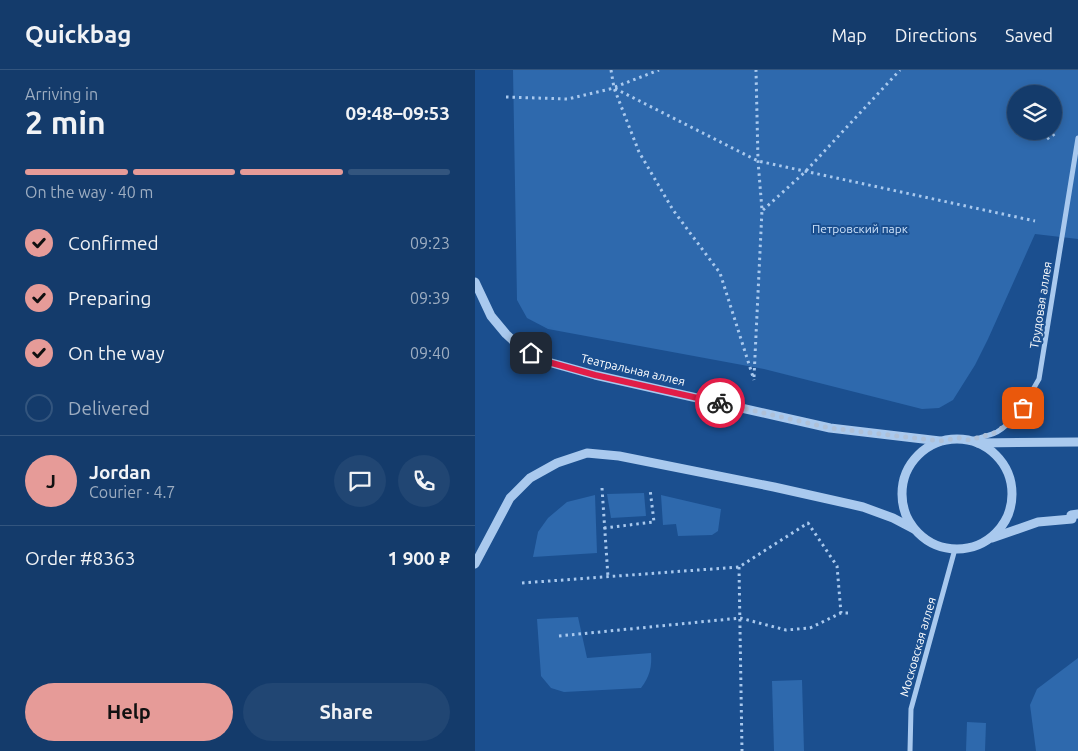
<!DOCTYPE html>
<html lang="en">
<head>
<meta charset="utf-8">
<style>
  :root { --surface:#143b6b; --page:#214673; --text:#f1f3f6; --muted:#9dadc1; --line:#33557e; --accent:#e69b98 }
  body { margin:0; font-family:Ubuntu,sans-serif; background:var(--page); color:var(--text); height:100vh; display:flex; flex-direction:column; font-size:19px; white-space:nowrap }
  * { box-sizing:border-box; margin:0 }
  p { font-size:16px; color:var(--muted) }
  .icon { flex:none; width:28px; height:28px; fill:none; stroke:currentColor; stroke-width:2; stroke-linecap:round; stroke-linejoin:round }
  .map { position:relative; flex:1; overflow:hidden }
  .drawer { display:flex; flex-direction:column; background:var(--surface); width:475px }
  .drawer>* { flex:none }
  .buttons { position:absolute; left:532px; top:15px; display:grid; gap:10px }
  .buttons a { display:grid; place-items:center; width:55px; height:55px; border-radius:50%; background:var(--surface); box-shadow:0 2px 8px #0003,0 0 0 1px var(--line); font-size:25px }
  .pin { position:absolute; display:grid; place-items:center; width:42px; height:42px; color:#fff; margin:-21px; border-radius:10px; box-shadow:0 2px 8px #0006 }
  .courier { position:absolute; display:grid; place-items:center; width:50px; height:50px; margin:-25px; border:4px solid #e11d48; border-radius:50%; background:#fff; color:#222; box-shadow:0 1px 6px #0007 }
  .overview em { font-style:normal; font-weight:700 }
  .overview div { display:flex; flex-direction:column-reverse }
  .overview { display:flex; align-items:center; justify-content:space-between; height:85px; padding:0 25px }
  h1 { font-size:32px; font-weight:700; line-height:38px }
  .bar { display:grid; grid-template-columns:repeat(4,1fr); gap:8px 5px; align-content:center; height:60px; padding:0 25px }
  .bar i { height:6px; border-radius:4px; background:var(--line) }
  .bar .selected { background:var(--accent) }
  .bar p { grid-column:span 4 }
  .line { display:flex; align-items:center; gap:12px; padding:0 25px; border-top:1px solid var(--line) }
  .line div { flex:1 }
  .round { display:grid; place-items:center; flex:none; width:52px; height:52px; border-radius:26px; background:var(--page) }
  ol { padding:0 25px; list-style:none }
  li { display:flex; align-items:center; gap:15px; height:55px }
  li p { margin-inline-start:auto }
  li .icon { padding:5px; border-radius:50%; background:var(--accent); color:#111; stroke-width:4 }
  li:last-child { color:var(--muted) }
  li i { width:28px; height:28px; border:2px solid var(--line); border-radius:50% }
  .button { display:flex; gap:10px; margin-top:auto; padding:10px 25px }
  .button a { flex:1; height:58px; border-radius:30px; background:var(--accent); color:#111; font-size:20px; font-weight:700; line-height:58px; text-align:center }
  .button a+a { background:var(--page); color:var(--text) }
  header { display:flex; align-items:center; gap:30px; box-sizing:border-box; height:70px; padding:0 25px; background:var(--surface); border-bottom:1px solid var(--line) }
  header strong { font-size:24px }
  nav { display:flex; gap:28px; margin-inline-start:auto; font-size:18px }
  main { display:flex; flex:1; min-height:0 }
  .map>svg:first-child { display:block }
  .green { fill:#2e69ad; fill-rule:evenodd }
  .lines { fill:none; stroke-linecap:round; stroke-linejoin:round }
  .path { stroke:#a9c9ee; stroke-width:3; stroke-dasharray:2.5 4; stroke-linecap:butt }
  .minor { stroke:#a9c9ee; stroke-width:5 }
  .tertiary { stroke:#a9c9ee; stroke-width:9 }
  .done { stroke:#afc1d8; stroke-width:5; stroke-dasharray:0 9 }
  .route { stroke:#e11d48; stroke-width:6 }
  .labels { text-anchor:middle; stroke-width:4; stroke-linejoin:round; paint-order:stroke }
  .park-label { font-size:12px; fill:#cfe3fa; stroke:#1b4f8f }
  .street-label { font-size:12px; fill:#fff; stroke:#1b4f8f }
</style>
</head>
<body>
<header>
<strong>Quickbag</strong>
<nav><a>Map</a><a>Directions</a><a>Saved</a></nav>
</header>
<main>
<section class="drawer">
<div class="overview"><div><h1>2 min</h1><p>Arriving in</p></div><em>09:48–09:53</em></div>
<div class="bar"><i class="selected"></i><i class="selected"></i><i class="selected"></i><i></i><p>On the way · 40 m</p></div>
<ol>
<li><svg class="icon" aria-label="check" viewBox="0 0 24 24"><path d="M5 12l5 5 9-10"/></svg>Confirmed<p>09:23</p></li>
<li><svg class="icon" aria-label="check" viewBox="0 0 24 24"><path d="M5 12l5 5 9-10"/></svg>Preparing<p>09:39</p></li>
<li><svg class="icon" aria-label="check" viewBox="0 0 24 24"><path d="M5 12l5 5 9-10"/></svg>On the way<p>09:40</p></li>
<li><i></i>Delivered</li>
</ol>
<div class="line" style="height:90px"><b class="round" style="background:var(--accent);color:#111">J</b><div><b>Jordan</b><p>Courier · 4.7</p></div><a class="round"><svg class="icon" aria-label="chat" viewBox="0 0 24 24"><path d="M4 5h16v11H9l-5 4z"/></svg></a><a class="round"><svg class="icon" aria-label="phone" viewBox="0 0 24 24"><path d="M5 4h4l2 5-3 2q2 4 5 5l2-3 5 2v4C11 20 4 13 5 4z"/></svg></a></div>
<div class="line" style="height:65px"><div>Order #8363</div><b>1 900 ₽</b></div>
<div class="button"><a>Help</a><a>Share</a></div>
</section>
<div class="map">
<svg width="603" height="681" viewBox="0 0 603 681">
  <rect width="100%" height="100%" fill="#1b4f8f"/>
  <g class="green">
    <path d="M 38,0 L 603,0 L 603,169 L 560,164 L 513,269 L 500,295 L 478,330 L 464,338 L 447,339 L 289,299 L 73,259 L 52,248 L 42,230 ZM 541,24 L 579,24 L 579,61 L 541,61 Z"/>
    <path d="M 169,423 L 171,446 L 136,448 L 132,424 Z"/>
    <path d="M 120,425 L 122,483 L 58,487 L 63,462 L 73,448 L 92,432 Z"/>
    <path d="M 186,425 L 246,439 L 243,461 L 237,465 L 203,466 L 201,454 L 188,455 Z"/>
    <path d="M 103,547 L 112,588 L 176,583 C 177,597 175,606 166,618 L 89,622 L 76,618 L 66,606 L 62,549 Z"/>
    <path d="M 603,588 L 603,681 L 561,681 L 555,635 L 562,619 Z"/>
    <path d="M 327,610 L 329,681 L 299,681 L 297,611 Z"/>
    <path d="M 492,652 L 511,653 L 510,681 L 491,681 Z"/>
  </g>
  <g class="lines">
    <g class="path">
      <path d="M 136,0 L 139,18 L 164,82 L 198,140 L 245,203 L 279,310"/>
      <path d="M 140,17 L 184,0"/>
      <path d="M 31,27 L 93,29 L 139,18 L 283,91 L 560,151"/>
      <path d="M 572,69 L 581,63"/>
      <path d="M 288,140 L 330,102 L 425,0"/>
      <path d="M 279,307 L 287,140 L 283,91 L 281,0"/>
      <path d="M 127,418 L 133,507"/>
      <path d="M 129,458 L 179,452 L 175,419"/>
      <path d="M 264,497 L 267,681"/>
      <path d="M 47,513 L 264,497 L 333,453 L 362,496 L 366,543"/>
      <path d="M 84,566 L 265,548 L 311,560 L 335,558 L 366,543 L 373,543"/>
    </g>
    <g class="minor">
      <path d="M 495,370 C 504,368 514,366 522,362 C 542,350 553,328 564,309 L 603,68"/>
      <path d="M 435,681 L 436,639 L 480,479"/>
    </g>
    <g class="tertiary">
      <path d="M 0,212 L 16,246 L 31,264 L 45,277 L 66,290 L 120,305 L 355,358 L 465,371"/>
      <circle cx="482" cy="424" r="55"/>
      <path d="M 503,373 L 603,372"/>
      <path d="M 517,468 L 563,452 L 597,449 L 596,445 L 603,444"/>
      <path d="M 0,494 L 35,428 L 55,408 L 82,393 L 112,383 L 144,386 L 299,417 L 388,437 L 418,448 L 439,459"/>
    </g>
  </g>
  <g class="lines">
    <path class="done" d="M 245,333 L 355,358 L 465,371 L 484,368 L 495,370 L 522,362 L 532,354 L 548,338"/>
    <path class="route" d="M 56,283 L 66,290 L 120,305 L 245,333"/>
  </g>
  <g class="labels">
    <g class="park-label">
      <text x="385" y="163">Петровский парк</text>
    </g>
    <g class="street-label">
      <text transform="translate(566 235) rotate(-81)" y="4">Трудовая аллея</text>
      <text transform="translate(158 300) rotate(13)" y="4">Театральная аллея</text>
      <text transform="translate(443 577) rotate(-74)" y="4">Московская аллея</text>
    </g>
  </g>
</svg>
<div class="buttons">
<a><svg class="icon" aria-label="layers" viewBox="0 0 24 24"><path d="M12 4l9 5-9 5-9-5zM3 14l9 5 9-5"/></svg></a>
</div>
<div class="pin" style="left:548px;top:338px;background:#ea580c"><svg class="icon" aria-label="bag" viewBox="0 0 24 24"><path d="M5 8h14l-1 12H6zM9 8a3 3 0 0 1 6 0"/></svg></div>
<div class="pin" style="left:56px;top:283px;background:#1f2937"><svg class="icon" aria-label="home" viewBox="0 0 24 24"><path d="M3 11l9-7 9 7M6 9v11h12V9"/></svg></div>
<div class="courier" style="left:245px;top:333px"><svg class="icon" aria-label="bike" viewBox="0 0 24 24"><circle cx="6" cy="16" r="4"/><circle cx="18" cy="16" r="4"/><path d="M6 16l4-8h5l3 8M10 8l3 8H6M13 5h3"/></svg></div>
</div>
</main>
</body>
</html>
